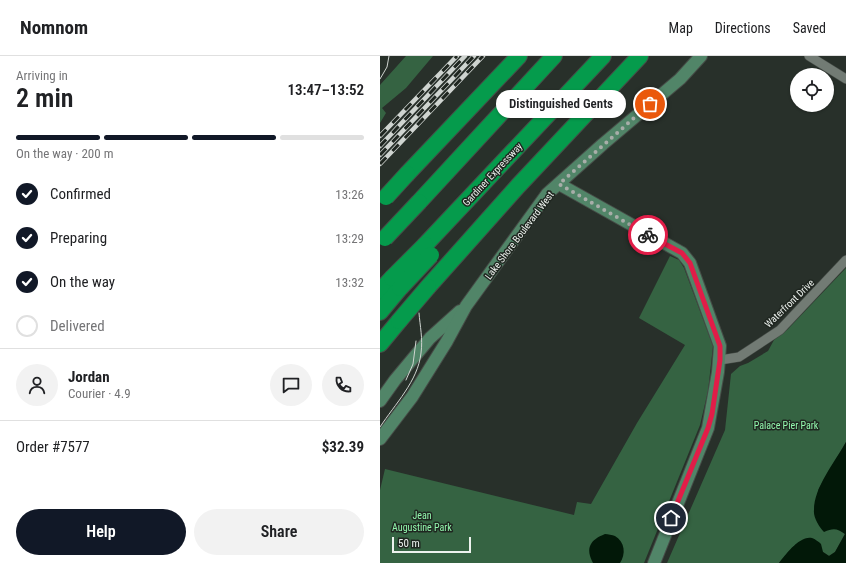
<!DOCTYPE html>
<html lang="en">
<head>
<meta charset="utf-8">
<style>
  :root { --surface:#fff; --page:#f2f2f2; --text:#202124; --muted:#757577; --line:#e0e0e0; --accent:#111827 }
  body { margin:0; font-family:"Roboto Condensed",sans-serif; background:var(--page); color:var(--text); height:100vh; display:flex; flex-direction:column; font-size:15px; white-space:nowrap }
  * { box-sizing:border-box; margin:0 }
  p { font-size:13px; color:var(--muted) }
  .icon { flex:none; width:22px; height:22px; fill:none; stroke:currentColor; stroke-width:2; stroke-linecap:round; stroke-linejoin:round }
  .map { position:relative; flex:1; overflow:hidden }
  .drawer { display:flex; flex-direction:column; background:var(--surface); width:380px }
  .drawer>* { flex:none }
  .controls { position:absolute; left:410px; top:12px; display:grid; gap:8px }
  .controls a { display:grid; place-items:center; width:44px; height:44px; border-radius:50%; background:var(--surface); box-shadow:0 1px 3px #0004; font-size:20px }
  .scale { position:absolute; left:12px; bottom:10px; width:79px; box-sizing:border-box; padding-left:4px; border:2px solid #edf2ee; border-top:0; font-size:11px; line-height:14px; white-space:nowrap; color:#edf2ee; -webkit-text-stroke:3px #1f2620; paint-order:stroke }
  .pin { position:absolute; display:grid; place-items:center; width:34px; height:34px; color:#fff; margin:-17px; border:2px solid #fff; border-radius:50%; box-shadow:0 1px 4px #0007 }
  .courier { position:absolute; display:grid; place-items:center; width:40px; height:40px; margin:-20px; border:3px solid #e11d48; border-radius:50%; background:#fff; color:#222; box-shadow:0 1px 5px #0007 }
  .bubble { position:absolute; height:28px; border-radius:14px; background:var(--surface); box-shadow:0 1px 3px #0004; font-size:13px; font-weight:600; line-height:28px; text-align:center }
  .summary em { font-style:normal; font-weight:600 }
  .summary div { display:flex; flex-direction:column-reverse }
  .summary { display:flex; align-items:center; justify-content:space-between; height:68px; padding:0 16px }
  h1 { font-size:26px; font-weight:600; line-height:30px }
  .bar { display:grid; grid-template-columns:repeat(4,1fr); gap:6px 4px; align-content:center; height:48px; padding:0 16px }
  .bar i { height:5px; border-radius:3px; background:var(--line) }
  .bar .on { background:var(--accent) }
  .bar p { grid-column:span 4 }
  .line { display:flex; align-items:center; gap:10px; padding:0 16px; border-top:1px solid var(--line) }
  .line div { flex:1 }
  .round { display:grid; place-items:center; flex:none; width:42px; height:42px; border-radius:21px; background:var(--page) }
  ol { padding:0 16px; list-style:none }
  li { display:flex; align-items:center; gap:12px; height:44px }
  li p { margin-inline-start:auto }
  li .icon { padding:4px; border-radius:50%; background:var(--accent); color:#fff; stroke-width:4 }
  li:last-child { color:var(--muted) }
  li i { width:22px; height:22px; border:2px solid var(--line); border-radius:50% }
  .primary-button { display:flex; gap:8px; margin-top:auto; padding:8px 16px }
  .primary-button a { flex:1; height:46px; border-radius:24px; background:var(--accent); color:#fff; font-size:16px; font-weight:600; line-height:46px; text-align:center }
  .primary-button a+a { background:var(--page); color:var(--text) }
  header { display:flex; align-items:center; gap:24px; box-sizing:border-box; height:56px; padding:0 20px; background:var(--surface); border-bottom:1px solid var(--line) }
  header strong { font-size:19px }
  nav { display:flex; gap:22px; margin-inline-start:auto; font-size:14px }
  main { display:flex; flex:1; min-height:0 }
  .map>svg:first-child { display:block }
  .green { fill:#356342 }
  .water { fill:#021808 }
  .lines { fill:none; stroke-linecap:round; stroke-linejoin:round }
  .street-casing { stroke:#464c47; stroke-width:10 }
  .secondary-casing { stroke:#464c47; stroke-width:14 }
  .highway-casing { stroke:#464c47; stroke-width:18 }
  .street { stroke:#727b74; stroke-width:9 }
  .secondary { stroke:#518568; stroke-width:12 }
  .highway { stroke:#059b4c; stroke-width:16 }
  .tram { stroke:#cfd4d0; stroke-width:1 }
  .rail-casing { stroke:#cfd4d0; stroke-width:4.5 }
  .rail { stroke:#1f2620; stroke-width:3; stroke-dasharray:9; stroke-linecap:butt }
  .highway-bridge-casing { stroke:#464c47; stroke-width:18; stroke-linecap:butt }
  .highway-bridge { stroke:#059b4c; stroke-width:16 }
  .done { stroke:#a8aea9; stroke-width:4; stroke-dasharray:0 7.2 }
  .route { stroke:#e11d48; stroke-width:5 }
  .labels { text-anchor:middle; stroke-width:3; stroke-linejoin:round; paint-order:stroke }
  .street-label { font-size:10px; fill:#edf2ee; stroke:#1f2620 }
  .park-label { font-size:10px; fill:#92f7ad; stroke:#1f2620 }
</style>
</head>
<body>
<header>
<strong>Nomnom</strong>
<nav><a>Map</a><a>Directions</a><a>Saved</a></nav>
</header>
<main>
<section class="drawer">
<div class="summary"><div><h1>2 min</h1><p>Arriving in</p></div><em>13:47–13:52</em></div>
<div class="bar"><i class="on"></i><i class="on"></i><i class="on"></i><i></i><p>On the way · 200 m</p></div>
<ol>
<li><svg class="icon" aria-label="check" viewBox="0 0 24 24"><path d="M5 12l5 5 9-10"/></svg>Confirmed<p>13:26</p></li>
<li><svg class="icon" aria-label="check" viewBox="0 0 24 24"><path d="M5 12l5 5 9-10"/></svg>Preparing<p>13:29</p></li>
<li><svg class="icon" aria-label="check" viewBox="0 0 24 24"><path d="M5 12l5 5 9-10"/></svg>On the way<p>13:32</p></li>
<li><i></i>Delivered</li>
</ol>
<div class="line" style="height:72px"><a class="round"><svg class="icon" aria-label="person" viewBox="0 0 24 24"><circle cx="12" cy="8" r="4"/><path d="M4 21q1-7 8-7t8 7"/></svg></a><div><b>Jordan</b><p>Courier · 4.9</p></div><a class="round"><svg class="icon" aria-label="chat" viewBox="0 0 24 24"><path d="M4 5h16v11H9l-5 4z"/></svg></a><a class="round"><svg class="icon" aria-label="phone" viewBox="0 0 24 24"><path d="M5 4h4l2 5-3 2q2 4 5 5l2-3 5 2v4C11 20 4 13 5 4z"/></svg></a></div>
<div class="line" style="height:52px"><div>Order #7577</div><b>$32.39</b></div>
<div class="primary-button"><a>Help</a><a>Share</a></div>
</section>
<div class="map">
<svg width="466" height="507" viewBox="0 0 466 507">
  <rect width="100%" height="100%" fill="#28302a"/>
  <g class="green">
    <path d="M 26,0 L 53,0 L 26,32 L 2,52 L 6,57 L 0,67 L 0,29 Z"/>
    <path d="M 290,200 L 299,204 L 304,212 L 333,290 L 328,335 L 320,369 L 264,507 L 0,507 L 0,434 L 5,413 L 194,459 L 197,446 L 211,448 L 257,367 L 305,289 L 259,262 Z"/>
    <path d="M 466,212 L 466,386 L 438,434 L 452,472 L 457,472 L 465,478 L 455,496 L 449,500 L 443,496 L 416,488 L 399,507 L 287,507 L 345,374 L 351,318 L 360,310 L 368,307 L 388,295 L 394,284 L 408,273 Z"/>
  </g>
  <g class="water">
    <path d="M 466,386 L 466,507 L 399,507 C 405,499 420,479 432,482 C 435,483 439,486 441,488 L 443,496 L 449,500 L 455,496 L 465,478 C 457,472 453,472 444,476 C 439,471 433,461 434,454 C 434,431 455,406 466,386 Z"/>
    <path d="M 225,478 C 228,478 232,479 235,480 C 245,486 246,498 240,507 L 213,507 C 205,492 210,484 225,478 Z"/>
  </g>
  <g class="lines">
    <g class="street-casing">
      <g id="street">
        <path d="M 429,0 L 466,23"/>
        <path d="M 340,304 L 359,301 L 400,274 L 466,204"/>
      </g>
    </g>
    <g class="secondary-casing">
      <g id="secondary">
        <path d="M 179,128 L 302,197 L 310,207 L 340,290 L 338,316 L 328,372 L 274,507"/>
        <path d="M 0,345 L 15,324 L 50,282 L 80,255"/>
        <path d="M 0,383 L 32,341 L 67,285 L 86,250 L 167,138 L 223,88 L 300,23 L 321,0"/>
      </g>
    </g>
    <g class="highway-casing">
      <g id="highway">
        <path d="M 27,118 L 139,0"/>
        <path d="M 39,146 L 174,0"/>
        <path d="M 45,189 L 223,0"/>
        <path d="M 48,231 L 138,130 L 260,0"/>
        <path d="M 0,235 L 12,222"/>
        <path d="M 0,256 L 20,232"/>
        <path d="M 0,288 L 19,265"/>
      </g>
    </g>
    <use href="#street" class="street"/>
    <use href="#secondary" class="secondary"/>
    <use href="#highway" class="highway"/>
    <g class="tram">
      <path d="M 0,23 L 7,11 L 9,0"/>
      <path d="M 26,324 L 33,308 L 36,285"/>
      <path d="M 0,371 C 15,348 38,325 41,297 C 43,283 40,270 39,257"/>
    </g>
    <g class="rail-casing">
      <g id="rail">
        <path d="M 0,80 L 77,0"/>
        <path d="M 0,90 L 85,0"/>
        <path d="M 0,99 L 94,0"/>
        <path d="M 0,108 L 103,0"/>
      </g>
    </g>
    <use href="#rail" class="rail"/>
    <g class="highway-bridge-casing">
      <g id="highway-bridge">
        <path d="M 6,141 L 27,118"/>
        <path d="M 5,182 L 39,146"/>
        <path d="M 12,222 L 45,189"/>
        <path d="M 20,232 L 51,199"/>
        <path d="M 19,265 L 48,231"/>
      </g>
    </g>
    <use href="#highway-bridge" class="highway-bridge"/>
  </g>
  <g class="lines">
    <path class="done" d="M 268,179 L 179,128 L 270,48"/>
    <path class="route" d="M 268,179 L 302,197 L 310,207 L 340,290 L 340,304 L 332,358 L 328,372 L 291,462"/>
  </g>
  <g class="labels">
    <g class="street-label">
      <text transform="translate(112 118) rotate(-47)" y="4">Gardiner Expressway</text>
      <text transform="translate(139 179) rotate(-53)" y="4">Lake Shore Boulevard West</text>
      <text transform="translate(409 247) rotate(-44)" y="4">Waterfront Drive</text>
    </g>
    <g class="park-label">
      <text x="406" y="373">Palace Pier Park</text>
      <text x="42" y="463">Jean<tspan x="42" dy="12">Augustine Park</tspan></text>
    </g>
  </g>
</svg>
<div class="controls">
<a><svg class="icon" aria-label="locate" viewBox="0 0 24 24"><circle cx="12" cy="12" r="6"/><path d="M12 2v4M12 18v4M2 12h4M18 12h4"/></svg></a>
</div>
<div class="scale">50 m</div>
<div class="pin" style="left:270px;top:48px;background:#ea580c"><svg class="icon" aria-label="bag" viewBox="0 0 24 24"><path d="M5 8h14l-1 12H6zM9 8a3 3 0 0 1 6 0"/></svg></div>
<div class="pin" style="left:291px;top:462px;background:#1f2937"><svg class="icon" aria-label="home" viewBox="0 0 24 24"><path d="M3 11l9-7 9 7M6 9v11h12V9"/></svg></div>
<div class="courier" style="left:268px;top:179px"><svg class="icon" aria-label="bike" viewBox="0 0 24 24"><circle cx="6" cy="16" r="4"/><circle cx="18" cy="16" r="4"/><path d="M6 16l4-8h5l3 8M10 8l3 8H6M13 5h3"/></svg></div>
<div class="bubble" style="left:116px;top:34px;width:130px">Distinguished Gents</div>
</div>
</main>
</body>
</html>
